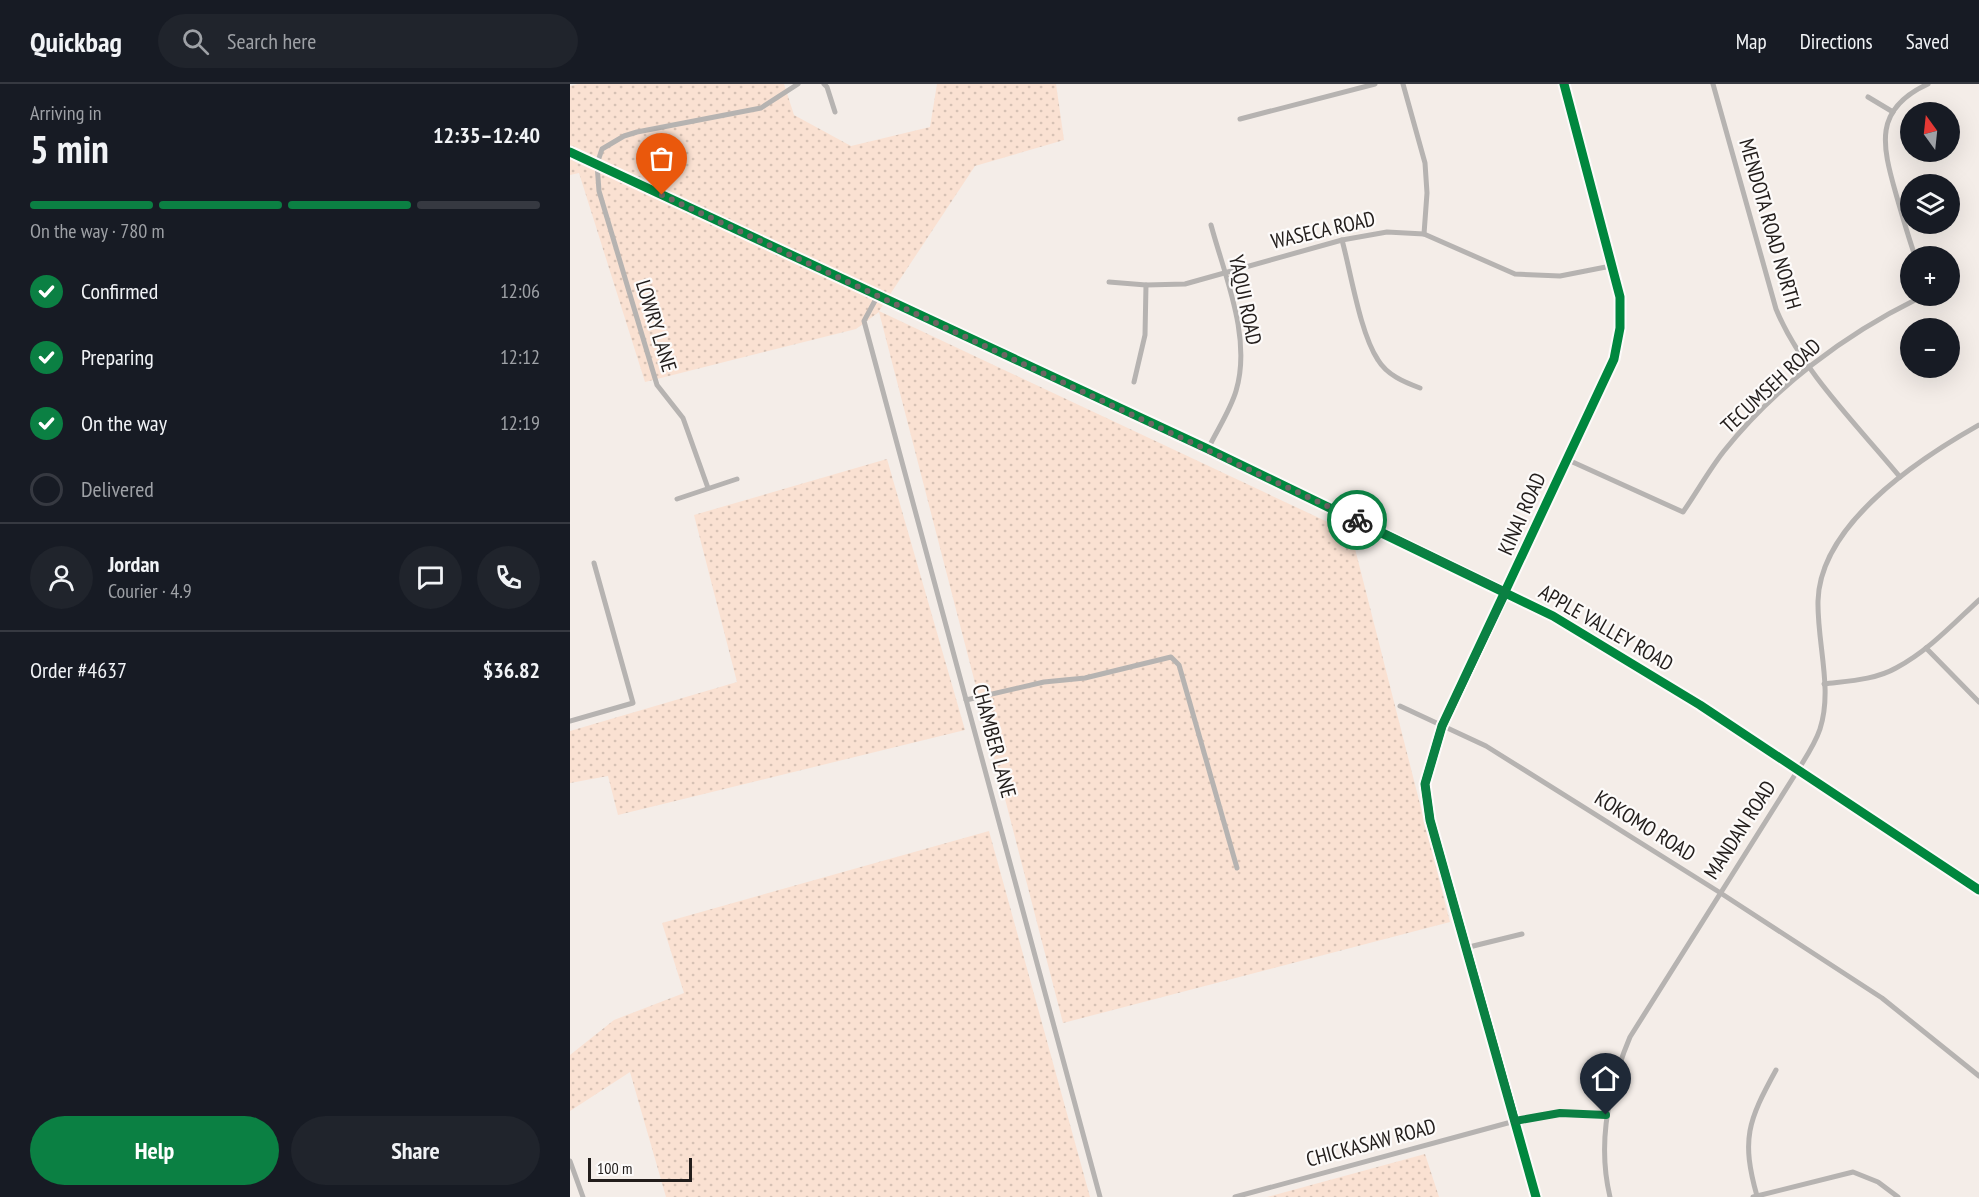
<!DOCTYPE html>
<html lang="en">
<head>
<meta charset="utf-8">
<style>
  :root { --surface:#171b24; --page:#20242c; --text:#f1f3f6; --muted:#9ea1a6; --line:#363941; --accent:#0b8043 }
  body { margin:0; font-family:"PT Sans Narrow",sans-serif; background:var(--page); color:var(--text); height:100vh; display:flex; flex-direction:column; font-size:22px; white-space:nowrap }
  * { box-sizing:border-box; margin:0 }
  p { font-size:20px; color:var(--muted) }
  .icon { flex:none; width:33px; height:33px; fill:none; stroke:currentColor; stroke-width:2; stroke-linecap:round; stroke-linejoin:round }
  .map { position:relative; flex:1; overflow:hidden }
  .details { display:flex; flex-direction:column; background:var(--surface); width:570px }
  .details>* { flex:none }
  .needle { width:39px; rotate:345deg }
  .tools { position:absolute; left:1330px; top:18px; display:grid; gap:12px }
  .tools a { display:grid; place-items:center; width:60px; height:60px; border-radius:50%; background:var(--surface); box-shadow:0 6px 24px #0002; font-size:30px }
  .scale { position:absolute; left:18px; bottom:15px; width:104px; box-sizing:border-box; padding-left:6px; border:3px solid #221d1b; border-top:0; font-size:16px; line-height:21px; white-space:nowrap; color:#221d1b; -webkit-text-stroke:4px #fdfbfa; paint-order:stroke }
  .pin { position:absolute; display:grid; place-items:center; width:51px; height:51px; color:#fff; margin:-62px -26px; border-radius:50% 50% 50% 0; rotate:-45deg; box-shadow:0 0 6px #0007 }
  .pin .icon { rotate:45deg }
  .courier { position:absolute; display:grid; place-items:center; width:60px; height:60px; margin:-30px; border:4px solid #0b8043; border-radius:50%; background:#fff; color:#222; box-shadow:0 2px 8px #0007 }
  .summary em { font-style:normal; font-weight:700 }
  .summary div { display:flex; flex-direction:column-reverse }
  .summary { display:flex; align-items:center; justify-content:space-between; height:102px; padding:0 30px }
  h1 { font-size:39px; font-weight:700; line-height:45px }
  .bar { display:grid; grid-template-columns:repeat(4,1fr); gap:9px 6px; align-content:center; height:72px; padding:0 30px }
  .bar i { height:8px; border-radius:4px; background:var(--line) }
  .bar .on { background:var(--accent) }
  .bar p { grid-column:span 4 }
  .line { display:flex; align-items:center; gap:15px; padding:0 30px; border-top:2px solid var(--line) }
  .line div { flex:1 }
  .round { display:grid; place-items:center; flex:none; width:63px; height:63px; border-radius:32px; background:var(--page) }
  ol { padding:0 30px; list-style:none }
  li { display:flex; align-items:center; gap:18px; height:66px }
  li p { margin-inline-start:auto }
  li .icon { padding:6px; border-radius:50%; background:var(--accent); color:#fff; stroke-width:4 }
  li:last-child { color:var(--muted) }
  li i { width:33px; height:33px; border:3px solid var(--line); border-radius:50% }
  .action { display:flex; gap:12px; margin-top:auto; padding:12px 30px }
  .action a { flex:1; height:69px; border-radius:36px; background:var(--accent); color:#fff; font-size:24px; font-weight:700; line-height:69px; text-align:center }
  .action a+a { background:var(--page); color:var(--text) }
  header { display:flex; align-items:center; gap:36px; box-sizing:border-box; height:84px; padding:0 30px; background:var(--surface); border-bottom:2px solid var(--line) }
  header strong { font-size:28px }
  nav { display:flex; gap:33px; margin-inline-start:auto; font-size:21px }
  .search { width:420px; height:54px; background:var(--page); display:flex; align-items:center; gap:15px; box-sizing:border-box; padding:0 21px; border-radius:33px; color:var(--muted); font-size:22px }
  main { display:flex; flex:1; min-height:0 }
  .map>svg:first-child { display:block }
  .grass { fill:url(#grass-dots) }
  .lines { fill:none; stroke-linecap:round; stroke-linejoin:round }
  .minor { stroke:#b6b3b1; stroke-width:5 }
  .secondary { stroke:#b6b2b0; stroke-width:8 }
  .cycleway-casing { stroke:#fdfbfa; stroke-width:13 }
  .cycleway { stroke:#00873e; stroke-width:9 }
  .done { stroke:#6c6663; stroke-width:6; stroke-dasharray:0 10.8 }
  .route { stroke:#0b8043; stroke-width:8 }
  .labels { text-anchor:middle; stroke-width:4.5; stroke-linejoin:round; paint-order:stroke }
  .street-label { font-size:21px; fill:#221d1b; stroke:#fdfbfa }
</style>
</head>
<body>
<header>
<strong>Quickbag</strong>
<div class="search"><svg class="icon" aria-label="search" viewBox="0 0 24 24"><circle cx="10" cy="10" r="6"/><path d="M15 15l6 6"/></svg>Search here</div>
<nav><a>Map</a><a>Directions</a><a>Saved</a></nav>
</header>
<main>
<section class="details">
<div class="summary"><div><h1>5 min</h1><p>Arriving in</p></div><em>12:35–12:40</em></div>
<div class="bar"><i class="on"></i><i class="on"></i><i class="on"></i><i></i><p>On the way · 780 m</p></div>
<ol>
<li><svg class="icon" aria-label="check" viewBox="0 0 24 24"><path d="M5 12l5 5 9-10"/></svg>Confirmed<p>12:06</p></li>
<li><svg class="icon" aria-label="check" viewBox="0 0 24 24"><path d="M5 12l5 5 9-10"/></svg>Preparing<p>12:12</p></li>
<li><svg class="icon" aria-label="check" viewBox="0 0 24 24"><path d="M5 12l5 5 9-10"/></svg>On the way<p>12:19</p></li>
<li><i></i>Delivered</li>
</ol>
<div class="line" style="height:108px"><a class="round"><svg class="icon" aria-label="person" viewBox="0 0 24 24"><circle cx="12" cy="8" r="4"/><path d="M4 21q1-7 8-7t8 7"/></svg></a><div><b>Jordan</b><p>Courier · 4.9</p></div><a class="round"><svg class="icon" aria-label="chat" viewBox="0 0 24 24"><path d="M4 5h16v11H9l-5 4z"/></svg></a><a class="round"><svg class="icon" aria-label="phone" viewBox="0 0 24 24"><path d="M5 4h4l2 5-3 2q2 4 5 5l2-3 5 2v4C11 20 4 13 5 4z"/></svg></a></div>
<div class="line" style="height:78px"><div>Order #4637</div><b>$36.82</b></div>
<div class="action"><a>Help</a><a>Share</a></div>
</section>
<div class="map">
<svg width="1409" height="1113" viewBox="0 0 1409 1113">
  <defs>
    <pattern id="grass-dots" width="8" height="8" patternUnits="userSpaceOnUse" patternTransform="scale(1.5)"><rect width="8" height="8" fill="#fae1d2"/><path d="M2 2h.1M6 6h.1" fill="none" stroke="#d6c1b4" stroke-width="1.8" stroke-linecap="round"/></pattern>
  </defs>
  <rect width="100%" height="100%" fill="#f4ede8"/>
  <g class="grass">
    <path d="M 8,0 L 214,0 L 224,31 L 281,62 L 360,43 L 367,0 L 486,0 L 494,56 L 405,82 L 309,227 L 781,449 L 880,838 L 493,939 L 309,228 L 286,245 L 75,298 L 9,89 L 0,91 L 0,2 Z"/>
    <path d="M 317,375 L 395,646 L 48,731 L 38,692 L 0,699 L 0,647 L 167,598 L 124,431 Z"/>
    <path d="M 419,747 L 520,1113 L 96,1113 L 60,988 L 0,1027 L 0,971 L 44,936 L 114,909 L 92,839 Z"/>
    <path d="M 855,1070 L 869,1113 L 697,1113 Z"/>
  </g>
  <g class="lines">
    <g class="minor">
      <path d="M 254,0 L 257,3 L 265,28"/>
      <path d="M 833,0 L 855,79 L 857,109 L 854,150"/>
      <path d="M 1143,0 L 1206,225 C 1231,286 1288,342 1330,393"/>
      <path d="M 1298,13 L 1323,28"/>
      <path d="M 670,35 L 805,0"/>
      <path d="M 772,156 C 781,189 790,249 808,276 C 817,291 834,298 850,304"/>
      <path d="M 1345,172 C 1338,152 1332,131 1326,110 C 1312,61 1303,25 1358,0"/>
      <path d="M 539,198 L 576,201 L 615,200 L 772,156 L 817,148 L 854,150 L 945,190 L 990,192 L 1041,182"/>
      <path d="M 307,213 L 294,237 L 530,1113"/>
      <path d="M 564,298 L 575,251 L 576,201"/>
      <path d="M 638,365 C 647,346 660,327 666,307 C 682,254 655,193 641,141"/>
      <path d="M 996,375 L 1113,428 C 1127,408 1139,386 1154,367 C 1205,303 1274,251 1347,215 L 1348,212"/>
      <path d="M 138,404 L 113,334 L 87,301 L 29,107 L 27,80 L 32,65 L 54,52 L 67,48 L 191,24 L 228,0"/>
      <path d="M 107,415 L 167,395"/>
      <path d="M 1356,564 L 1409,618"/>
      <path d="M 1254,600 C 1277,597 1305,596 1326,584 C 1358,567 1383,540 1409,516"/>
      <path d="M 396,616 L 474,598 L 515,594 L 601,573 L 609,581 L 667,784"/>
      <path d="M 830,622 L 916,662 L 1149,808 L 1312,914 L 1409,992"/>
      <path d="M 0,637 L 63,619 L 24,479"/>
      <path d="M 895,864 L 952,850"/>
      <path d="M 0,1077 L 13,1113"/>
      <path d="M 1187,1112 C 1171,1055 1178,1037 1206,986"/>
      <path d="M 665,1113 L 945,1037 L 990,1029 L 1036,1031"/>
      <path d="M 966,1113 L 860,736 L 855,700 L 872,642 L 1044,275 L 1050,244 L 1050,213 L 994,0"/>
      <path d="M 1040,1113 C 1027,1059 1039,1003 1060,953 L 1228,686 C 1236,673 1245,660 1250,645 C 1263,605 1247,559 1248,517 C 1250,440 1349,375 1409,341"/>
      <path d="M 1183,1113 L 1283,1088 L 1308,1098 L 1328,1113"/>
    </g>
    <path class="secondary" d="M 0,68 L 638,365 L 983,532 L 1130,621 L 1409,806"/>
    <g class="cycleway-casing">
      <g id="cycleway">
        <path d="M 0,68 L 638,365 L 983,532 L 1130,621 L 1409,806"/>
        <path d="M 966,1113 L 860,736 L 855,700 L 872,642 L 1044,275 L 1050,244 L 1050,213 L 994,0"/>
      </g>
    </g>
    <use href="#cycleway" class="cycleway"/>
  </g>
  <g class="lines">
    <path class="done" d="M 92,111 L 787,436"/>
    <path class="route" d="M 787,436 L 936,508 L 872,642 L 855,700 L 860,736 L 945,1037 L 990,1029 L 1036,1031"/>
  </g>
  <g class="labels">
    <g class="street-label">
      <text transform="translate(1200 140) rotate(74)" y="7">MENDOTA ROAD NORTH</text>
      <text transform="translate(753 146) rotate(-13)" y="7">WASECA ROAD</text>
      <text transform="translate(675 216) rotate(78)" y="7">YAQUI ROAD</text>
      <text transform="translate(86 242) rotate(73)" y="7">LOWRY LANE</text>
      <text transform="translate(1201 302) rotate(-43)" y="7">TECUMSEH ROAD</text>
      <text transform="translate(952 430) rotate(-66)" y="7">KINAI ROAD</text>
      <text transform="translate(1036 544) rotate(30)" y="7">APPLE VALLEY ROAD</text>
      <text transform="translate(424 657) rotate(75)" y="7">CHAMBER LANE</text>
      <text transform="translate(1075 742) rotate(32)" y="7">KOKOMO ROAD</text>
      <text transform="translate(1170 746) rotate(-57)" y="7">MANDAN ROAD</text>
      <text transform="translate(801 1059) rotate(-15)" y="7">CHICKASAW ROAD</text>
    </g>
  </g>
</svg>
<div class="tools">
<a><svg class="needle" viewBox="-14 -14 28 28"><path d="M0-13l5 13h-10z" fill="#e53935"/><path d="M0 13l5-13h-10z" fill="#9ea1a6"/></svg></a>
<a><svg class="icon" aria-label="layers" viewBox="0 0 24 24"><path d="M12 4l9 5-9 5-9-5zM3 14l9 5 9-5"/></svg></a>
<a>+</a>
<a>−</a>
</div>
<div class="scale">100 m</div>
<div class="pin" style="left:92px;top:111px;background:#ea580c"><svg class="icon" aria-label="bag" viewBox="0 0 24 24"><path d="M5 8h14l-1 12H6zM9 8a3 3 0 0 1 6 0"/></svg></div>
<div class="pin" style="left:1036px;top:1031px;background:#1f2937"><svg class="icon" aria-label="home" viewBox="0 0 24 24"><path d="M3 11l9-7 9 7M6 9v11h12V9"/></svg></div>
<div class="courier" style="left:787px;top:436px"><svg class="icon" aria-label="bike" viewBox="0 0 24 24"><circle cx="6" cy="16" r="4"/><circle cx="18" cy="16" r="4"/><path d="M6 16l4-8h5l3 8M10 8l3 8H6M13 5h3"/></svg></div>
</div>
</main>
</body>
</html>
